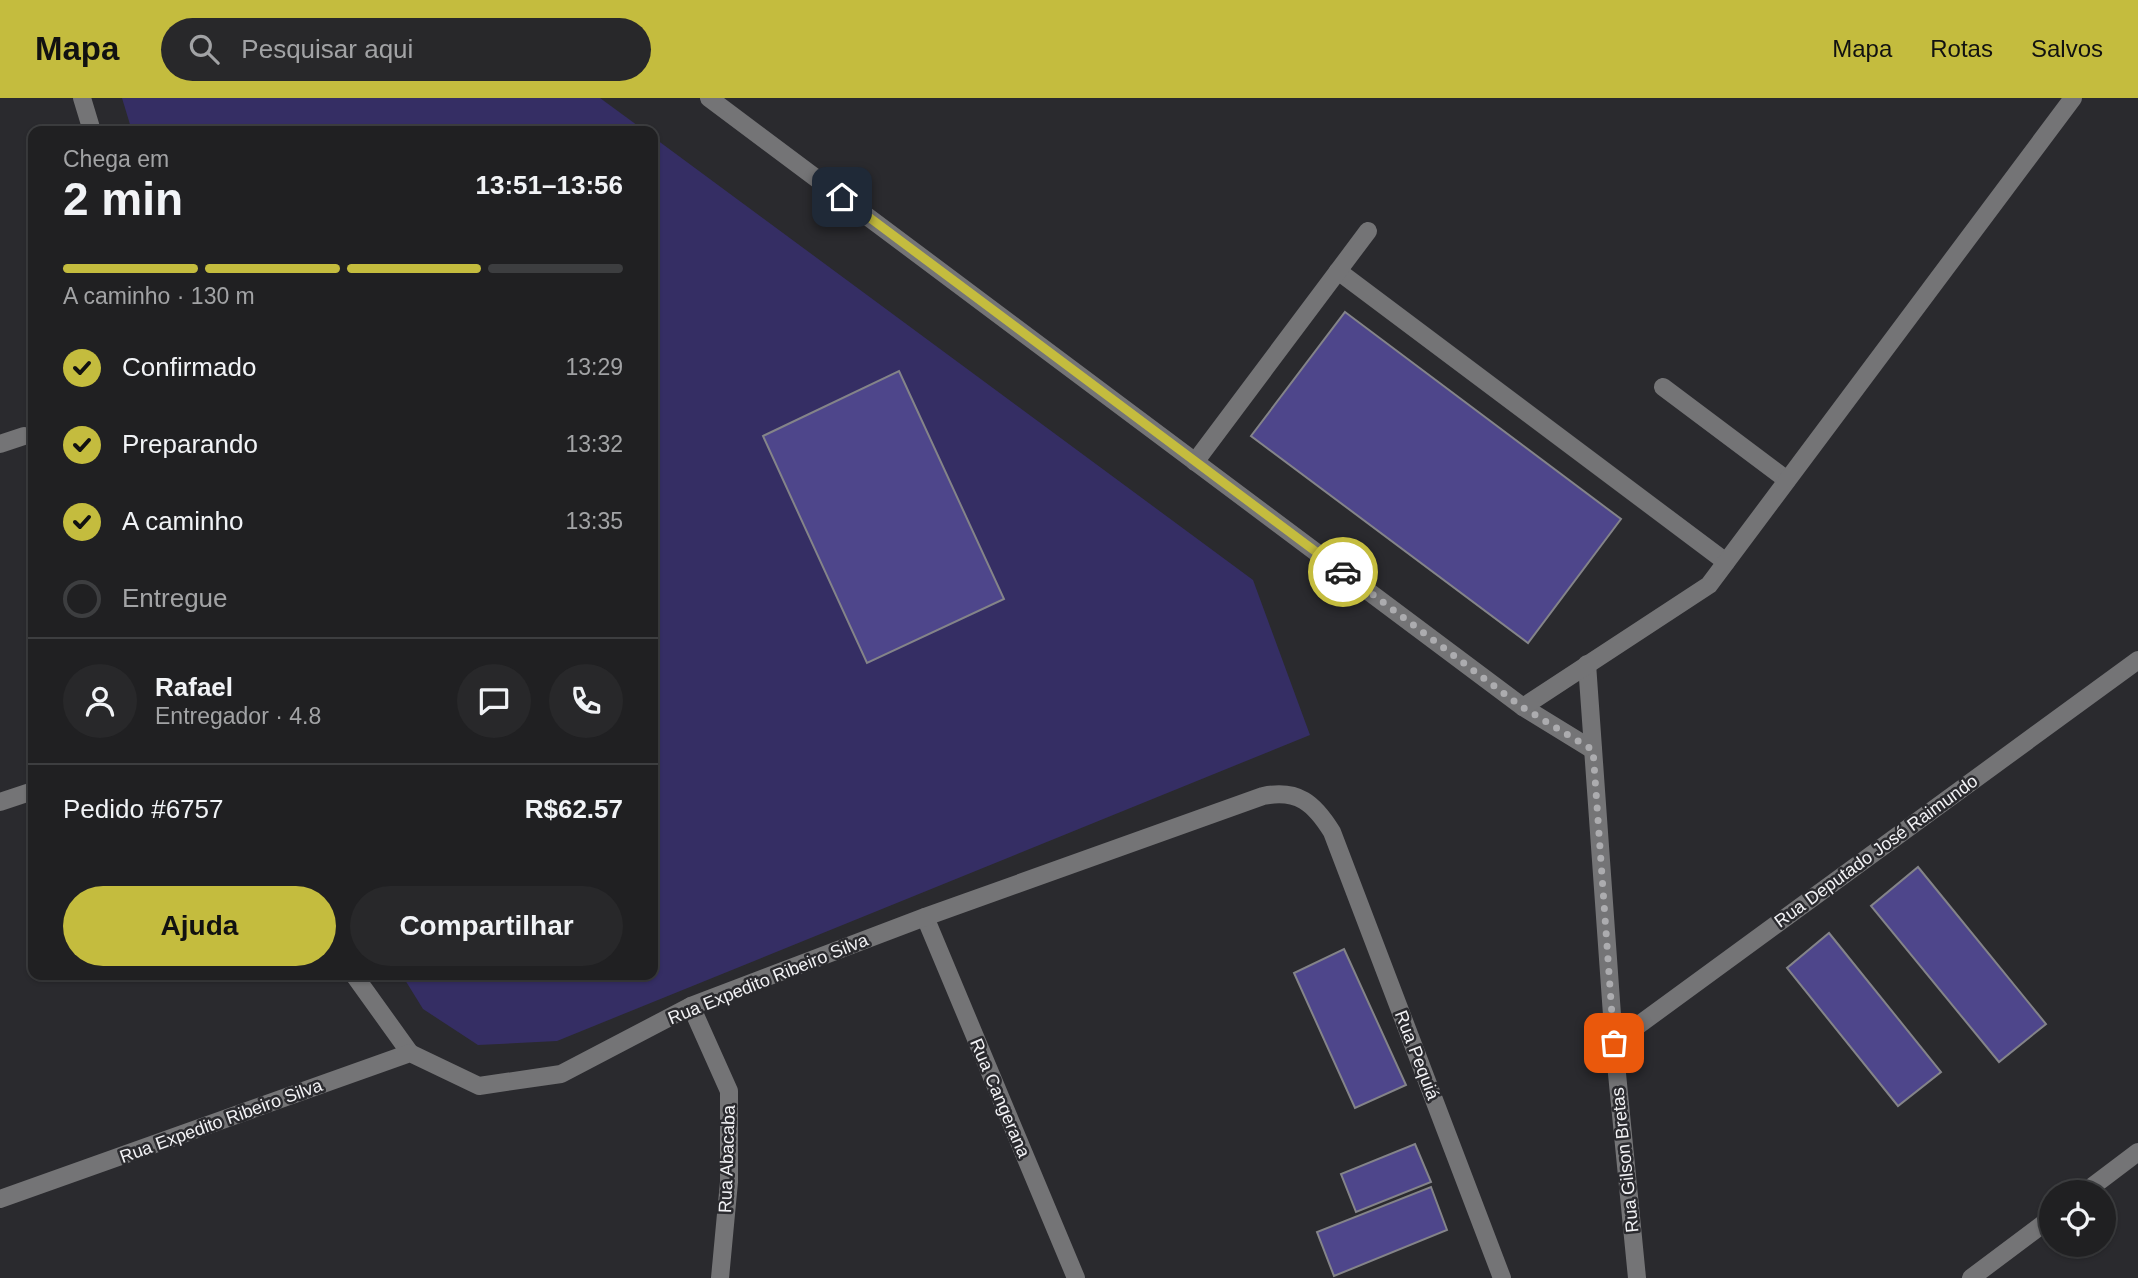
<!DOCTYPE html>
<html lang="pt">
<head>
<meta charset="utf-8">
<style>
  :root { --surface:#202022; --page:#28282a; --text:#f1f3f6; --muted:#a2a3a5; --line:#3d3e40; --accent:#c4bc3e }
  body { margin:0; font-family:Helvetica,sans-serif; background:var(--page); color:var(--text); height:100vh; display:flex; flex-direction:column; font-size:26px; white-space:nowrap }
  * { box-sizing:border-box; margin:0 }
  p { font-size:23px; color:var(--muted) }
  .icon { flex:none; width:38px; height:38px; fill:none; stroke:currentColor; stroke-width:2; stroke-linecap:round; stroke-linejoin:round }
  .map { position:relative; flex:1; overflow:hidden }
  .side { position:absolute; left:28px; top:28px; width:630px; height:854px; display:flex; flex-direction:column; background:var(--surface); border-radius:14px; box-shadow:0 2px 5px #0004,0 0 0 2px var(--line) }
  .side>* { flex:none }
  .tools { position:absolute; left:2039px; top:1082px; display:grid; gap:14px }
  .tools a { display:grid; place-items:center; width:77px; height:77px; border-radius:50%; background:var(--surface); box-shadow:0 2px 5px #0004,0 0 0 2px var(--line); font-size:35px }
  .pin { position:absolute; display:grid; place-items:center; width:60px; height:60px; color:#fff; margin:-30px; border-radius:14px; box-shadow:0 4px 10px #0006 }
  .courier { position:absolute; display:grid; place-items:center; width:70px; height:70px; margin:-35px; border:5px solid #c4bc3e; border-radius:50%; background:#fff; color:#222; box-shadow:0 2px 9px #0007 }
  .headline em { font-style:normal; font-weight:800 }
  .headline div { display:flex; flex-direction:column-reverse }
  .headline { display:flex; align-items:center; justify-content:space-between; height:119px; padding:0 35px }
  h1 { font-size:46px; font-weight:800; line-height:52px }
  .bar { display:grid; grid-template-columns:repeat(4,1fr); gap:10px 7px; align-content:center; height:84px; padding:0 35px }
  .bar i { height:9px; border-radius:5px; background:var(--line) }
  .bar .current { background:var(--accent) }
  .bar p { grid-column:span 4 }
  .line { display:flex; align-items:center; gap:18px; padding:0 35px; border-top:2px solid var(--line) }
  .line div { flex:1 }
  .round { display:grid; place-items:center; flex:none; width:74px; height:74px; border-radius:37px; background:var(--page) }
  ol { padding:0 35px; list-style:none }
  li { display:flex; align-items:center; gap:21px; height:77px }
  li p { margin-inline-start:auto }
  li .icon { padding:7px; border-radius:50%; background:var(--accent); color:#111; stroke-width:4 }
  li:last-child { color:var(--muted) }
  li i { width:38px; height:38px; border:4px solid var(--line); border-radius:50% }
  .cta { display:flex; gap:14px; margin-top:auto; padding:14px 35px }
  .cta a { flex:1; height:80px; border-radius:42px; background:var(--accent); color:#111; font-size:28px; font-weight:800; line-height:80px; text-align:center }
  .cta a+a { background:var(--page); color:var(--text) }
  header { display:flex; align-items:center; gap:42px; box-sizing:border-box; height:98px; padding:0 35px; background:var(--accent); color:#111 }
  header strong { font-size:33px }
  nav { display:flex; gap:38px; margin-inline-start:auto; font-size:24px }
  .search { width:490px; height:63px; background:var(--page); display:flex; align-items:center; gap:18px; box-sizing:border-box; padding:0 24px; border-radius:38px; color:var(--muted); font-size:26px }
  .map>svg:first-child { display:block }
  .green { fill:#352e64 }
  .building { fill:#4e468b; stroke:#848489; stroke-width:2 }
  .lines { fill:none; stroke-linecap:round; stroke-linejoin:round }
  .minor { stroke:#747476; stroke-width:18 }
  .done { stroke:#acacaf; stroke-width:7; stroke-dasharray:0 12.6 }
  .route { stroke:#c4bc3e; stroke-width:9 }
  .labels { text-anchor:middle; stroke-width:5; stroke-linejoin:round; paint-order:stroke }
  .street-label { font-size:18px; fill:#f2f2f5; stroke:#2a2a2e }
</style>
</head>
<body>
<header>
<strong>Mapa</strong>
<div class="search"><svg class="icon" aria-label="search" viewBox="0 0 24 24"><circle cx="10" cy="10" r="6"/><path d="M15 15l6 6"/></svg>Pesquisar aqui</div>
<nav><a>Mapa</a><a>Rotas</a><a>Salvos</a></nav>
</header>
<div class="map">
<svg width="2138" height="1180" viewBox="0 0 2138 1180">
  <rect width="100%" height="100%" fill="#2a2a2e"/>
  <g class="green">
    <path d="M 122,0 L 600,0 L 645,33 L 132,33 Z"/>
    <path d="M 653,39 L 1253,482 L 1310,637 L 557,943 L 478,947 L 423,911 L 402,877 L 653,877 Z"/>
  </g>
  <g class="building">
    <path d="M 1345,214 L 1621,421 L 1528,545 L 1251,338 Z"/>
    <path d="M 899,273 L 1004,501 L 867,565 L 763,338 Z"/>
    <path d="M 1918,769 L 2046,926 L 1999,964 L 1871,808 Z"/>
    <path d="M 1829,835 L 1941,974 L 1898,1008 L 1787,870 Z"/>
    <path d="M 1344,851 L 1406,987 L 1355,1010 L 1294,875 Z"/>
    <path d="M 1415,1046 L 1431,1084 L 1356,1114 L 1341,1076 Z"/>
    <path d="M 1431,1089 L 1447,1132 L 1334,1178 L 1317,1134 Z"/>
  </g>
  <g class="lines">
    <g class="minor">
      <path d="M 82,0 L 92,33"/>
      <path d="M 709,0 L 1523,609 L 1593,652"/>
      <path d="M 1338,173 L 1726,464"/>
      <path d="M 1663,289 L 1787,382"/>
      <path d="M 0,346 L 24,338"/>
      <path d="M 1195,364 L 1368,133"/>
      <path d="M 1587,566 L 1614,945 L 1637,1180"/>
      <path d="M 1523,609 L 1709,487 L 2073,0"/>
      <path d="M 0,704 L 33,693"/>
      <path d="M 925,819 L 1076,1180"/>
      <path d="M 354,877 L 410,955"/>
      <path d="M 691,908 L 729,993 L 729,1084 L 720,1180"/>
      <path d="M 1614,945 L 2138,562"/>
      <path d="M 2085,1094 L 2138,1054"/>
      <path d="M 0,1101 L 410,955 L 479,988 L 561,976 L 691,908 L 925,819 L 1263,698 C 1298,691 1314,705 1332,734 L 1502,1180"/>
      <path d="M 1971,1180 L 2051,1120"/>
    </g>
  </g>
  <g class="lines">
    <path class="done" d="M 1343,474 L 1522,609 L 1593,652 L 1614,945"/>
    <path class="route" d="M 842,99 L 1343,474"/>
  </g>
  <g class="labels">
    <g class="street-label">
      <text transform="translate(1876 753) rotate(-36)" y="6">Rua Deputado José Raimundo</text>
      <text transform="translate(768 881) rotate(-22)" y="6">Rua Expedito Ribeiro Silva</text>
      <text transform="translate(1417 957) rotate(69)" y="6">Rua Pequiá</text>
      <text transform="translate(1000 1000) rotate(67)" y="6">Rua Cangerana</text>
      <text transform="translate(221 1023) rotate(-20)" y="6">Rua Expedito Ribeiro Silva</text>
      <text transform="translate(727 1061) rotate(-88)" y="6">Rua Abacaba</text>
      <text transform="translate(1625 1062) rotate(-96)" y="6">Rua Gilson Bretas</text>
    </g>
  </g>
</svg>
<div class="tools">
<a><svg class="icon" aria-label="locate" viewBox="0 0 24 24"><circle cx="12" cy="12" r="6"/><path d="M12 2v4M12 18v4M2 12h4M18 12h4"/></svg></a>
</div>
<div class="pin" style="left:1614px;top:945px;background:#ea580c"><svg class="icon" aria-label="bag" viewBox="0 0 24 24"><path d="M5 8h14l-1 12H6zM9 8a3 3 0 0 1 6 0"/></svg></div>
<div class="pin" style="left:842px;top:99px;background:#1f2937"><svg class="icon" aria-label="home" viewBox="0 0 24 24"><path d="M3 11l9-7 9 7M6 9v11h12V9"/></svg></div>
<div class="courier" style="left:1343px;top:474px"><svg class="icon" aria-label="car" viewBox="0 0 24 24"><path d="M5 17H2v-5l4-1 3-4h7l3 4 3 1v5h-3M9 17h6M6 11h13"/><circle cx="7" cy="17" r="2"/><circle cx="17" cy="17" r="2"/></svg></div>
<section class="side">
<div class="headline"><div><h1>2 min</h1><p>Chega em</p></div><em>13:51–13:56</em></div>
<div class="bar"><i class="current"></i><i class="current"></i><i class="current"></i><i></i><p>A caminho · 130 m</p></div>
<ol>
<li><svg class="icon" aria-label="check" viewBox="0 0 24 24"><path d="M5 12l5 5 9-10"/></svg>Confirmado<p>13:29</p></li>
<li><svg class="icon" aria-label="check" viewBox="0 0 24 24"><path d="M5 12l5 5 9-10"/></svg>Preparando<p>13:32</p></li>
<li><svg class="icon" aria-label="check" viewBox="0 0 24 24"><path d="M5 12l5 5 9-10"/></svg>A caminho<p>13:35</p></li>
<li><i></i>Entregue</li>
</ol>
<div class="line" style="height:126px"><a class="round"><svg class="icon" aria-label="person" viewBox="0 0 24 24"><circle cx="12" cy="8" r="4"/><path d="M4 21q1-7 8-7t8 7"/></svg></a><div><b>Rafael</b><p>Entregador · 4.8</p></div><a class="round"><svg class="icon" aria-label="chat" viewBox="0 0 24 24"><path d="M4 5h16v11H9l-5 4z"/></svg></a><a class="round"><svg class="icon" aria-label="phone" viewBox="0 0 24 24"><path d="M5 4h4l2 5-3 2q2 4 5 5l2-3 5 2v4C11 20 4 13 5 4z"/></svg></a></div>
<div class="line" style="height:91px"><div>Pedido #6757</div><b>R$62.57</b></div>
<div class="cta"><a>Ajuda</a><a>Compartilhar</a></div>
</section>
</div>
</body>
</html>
